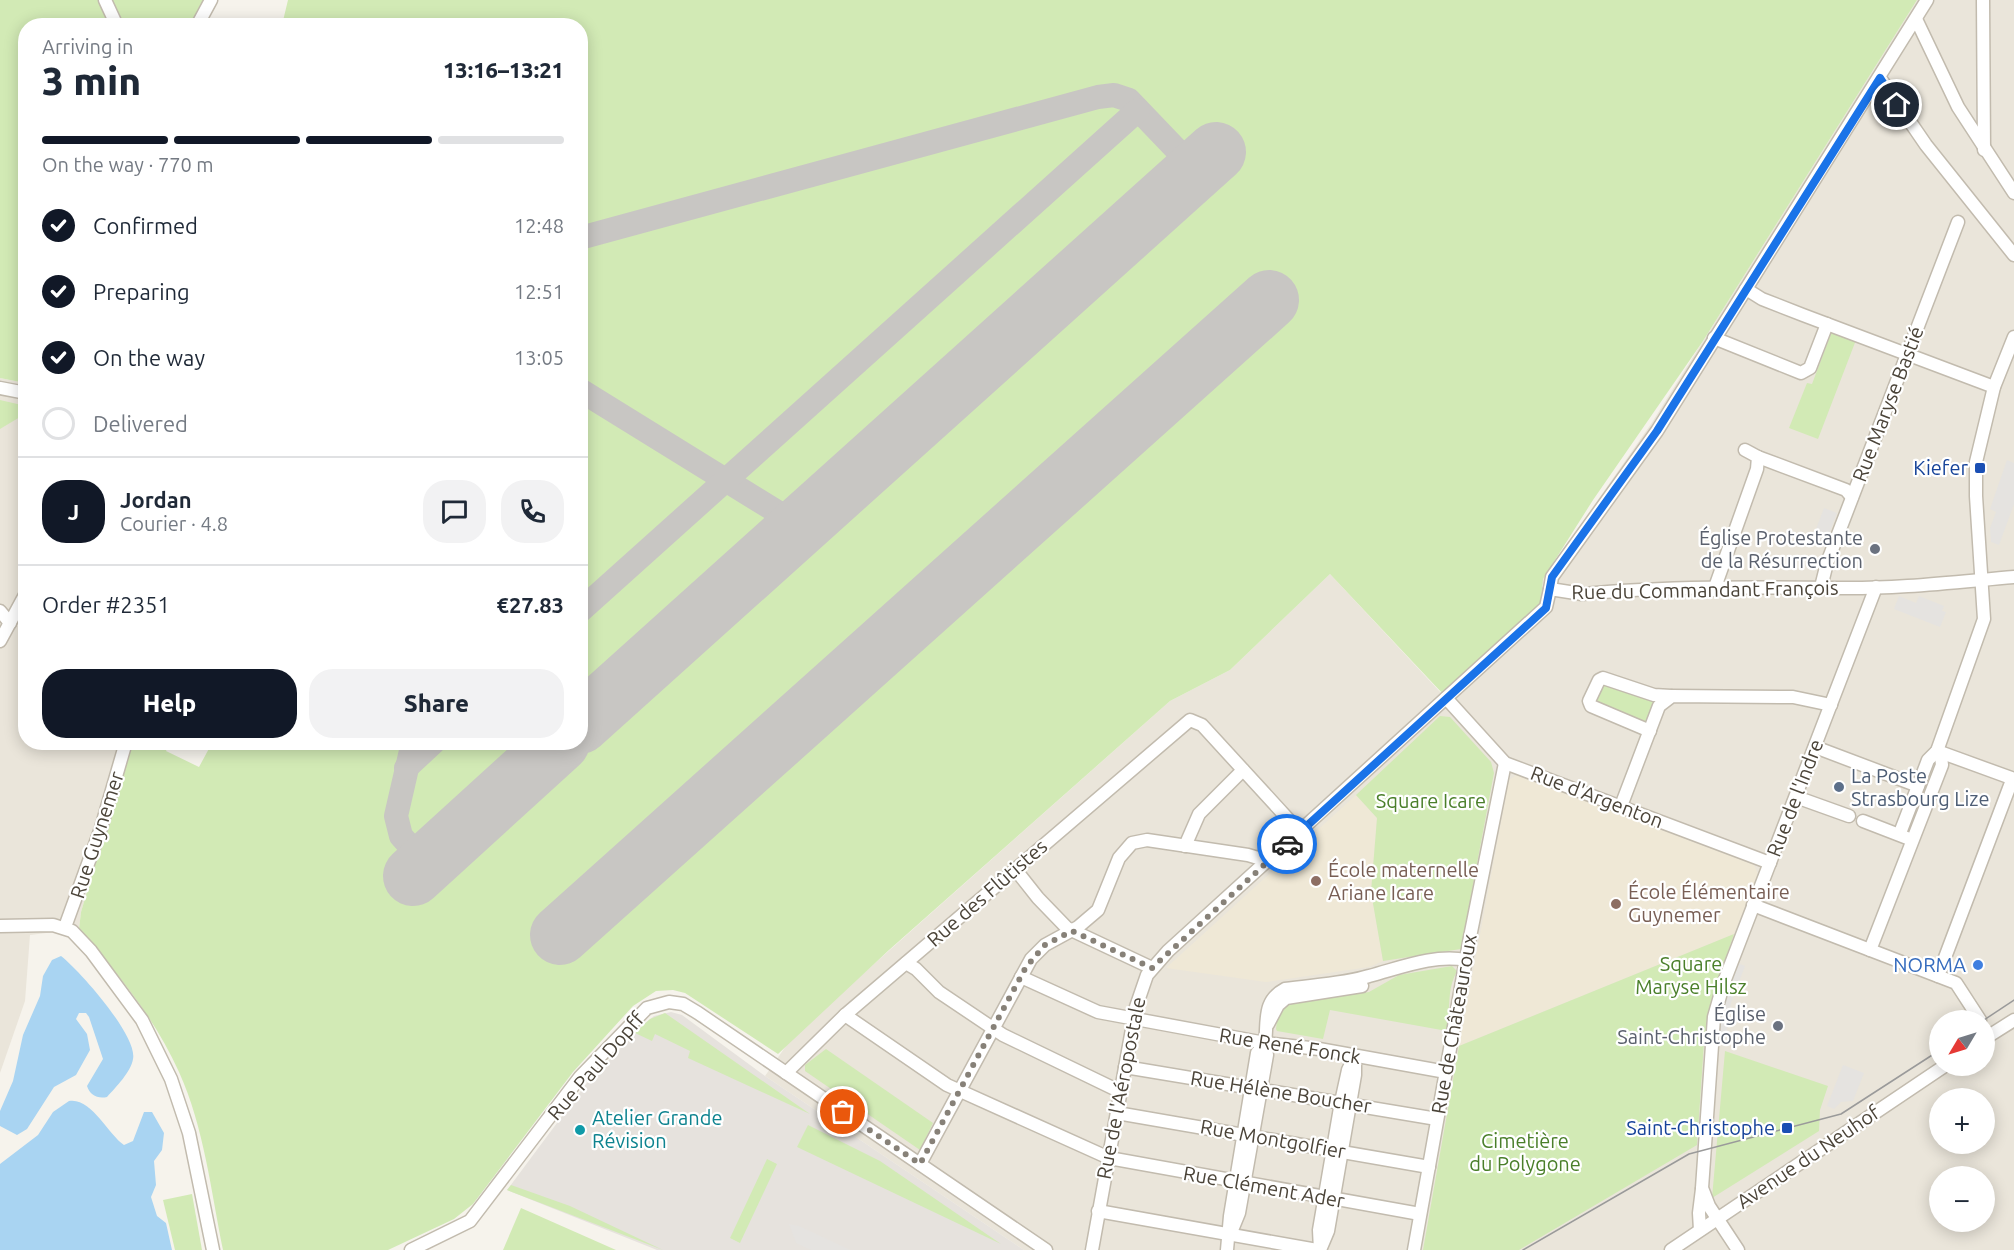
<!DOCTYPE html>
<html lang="en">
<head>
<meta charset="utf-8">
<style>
  :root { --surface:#fff; --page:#f2f2f3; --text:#1f2937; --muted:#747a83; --line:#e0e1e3; --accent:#111827 }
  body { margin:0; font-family:Ubuntu,sans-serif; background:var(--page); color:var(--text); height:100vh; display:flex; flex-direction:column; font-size:22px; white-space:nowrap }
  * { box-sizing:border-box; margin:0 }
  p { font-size:20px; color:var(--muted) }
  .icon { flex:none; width:33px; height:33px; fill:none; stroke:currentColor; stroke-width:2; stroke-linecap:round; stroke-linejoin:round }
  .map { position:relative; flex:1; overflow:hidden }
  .side { position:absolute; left:18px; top:18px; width:570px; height:732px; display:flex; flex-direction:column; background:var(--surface); border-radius:24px; box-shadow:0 3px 15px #0003 }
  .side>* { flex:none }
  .needle { width:39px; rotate:232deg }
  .controls { position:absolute; left:1929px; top:1010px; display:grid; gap:12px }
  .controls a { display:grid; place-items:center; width:66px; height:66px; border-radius:50%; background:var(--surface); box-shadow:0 3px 15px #0003; font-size:30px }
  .pin { position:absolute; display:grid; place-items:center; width:51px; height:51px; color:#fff; margin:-26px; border:3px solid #fff; border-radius:50%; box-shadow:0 2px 6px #0007 }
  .courier { position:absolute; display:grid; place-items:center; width:60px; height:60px; margin:-30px; border:4px solid #1a73e8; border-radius:50%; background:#fff; color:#222; box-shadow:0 2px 8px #0007 }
  .overview em { font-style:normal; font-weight:800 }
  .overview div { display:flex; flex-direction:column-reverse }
  .overview { display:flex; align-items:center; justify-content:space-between; height:102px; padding:0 24px }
  h1 { font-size:39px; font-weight:800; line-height:45px }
  .bar { display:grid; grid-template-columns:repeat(4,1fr); gap:9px 6px; align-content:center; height:72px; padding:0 24px }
  .bar i { height:8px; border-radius:4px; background:var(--line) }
  .bar .on { background:var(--accent) }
  .bar p { grid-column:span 4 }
  .line { display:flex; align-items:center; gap:15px; padding:0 24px; border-top:2px solid var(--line) }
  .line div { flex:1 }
  .round { display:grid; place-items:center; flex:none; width:63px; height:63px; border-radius:24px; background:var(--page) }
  ol { padding:0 24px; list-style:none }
  li { display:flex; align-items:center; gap:18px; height:66px }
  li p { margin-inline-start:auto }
  li .icon { padding:6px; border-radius:50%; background:var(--accent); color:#fff; stroke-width:4 }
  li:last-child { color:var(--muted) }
  li i { width:33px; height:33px; border:3px solid var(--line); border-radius:50% }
  .action { display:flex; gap:12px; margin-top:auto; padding:12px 24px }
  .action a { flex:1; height:69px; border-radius:24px; background:var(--accent); color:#fff; font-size:24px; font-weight:800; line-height:69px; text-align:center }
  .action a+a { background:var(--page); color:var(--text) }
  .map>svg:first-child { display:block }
  .residential { fill:#eae5da; fill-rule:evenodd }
  .industrial { fill:#e6e2dd }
  .education { fill:#efe8d6 }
  .green { fill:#d2eab5 }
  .parking { fill:#e5e3e0 }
  .water { fill:#a9d4f2 }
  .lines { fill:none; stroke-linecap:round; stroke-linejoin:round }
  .taxiway { stroke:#c8c6c3; stroke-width:24 }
  .runway { stroke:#c8c6c3; stroke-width:60 }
  .minor-casing { stroke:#c2bbae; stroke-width:15 }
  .minor { stroke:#fff; stroke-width:12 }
  .tram { stroke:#9a9a9a; stroke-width:1.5 }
  .done { stroke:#878178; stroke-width:6; stroke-dasharray:0 10.8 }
  .route { stroke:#1a73e8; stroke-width:8 }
  .transit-dot { fill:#1a4fb4; stroke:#fff; stroke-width:2 }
  .worship-dot { fill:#6b7280; stroke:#fff; stroke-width:2 }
  .service-dot { fill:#5c6f8a; stroke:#fff; stroke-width:2 }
  .education-dot { fill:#8d6e63; stroke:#fff; stroke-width:2 }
  .shop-dot { fill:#3f7fe0; stroke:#fff; stroke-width:2 }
  .culture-dot { fill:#0f9aa8; stroke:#fff; stroke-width:2 }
  .labels { text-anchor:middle; stroke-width:4.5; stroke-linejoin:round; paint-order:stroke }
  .street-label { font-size:20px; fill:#4b4439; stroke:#fff }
  .transit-label { font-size:20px; fill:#164399; stroke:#fff; text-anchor:end }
  .worship-label { font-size:20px; fill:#5b616d; stroke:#fff; text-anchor:end }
  .service-label { font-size:20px; fill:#4e5e75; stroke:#fff; text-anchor:start }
  .park-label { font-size:20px; fill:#4a7f2a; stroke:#fff }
  .education-label { font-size:20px; fill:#785e54; stroke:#fff; text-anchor:start }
  .shop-label { font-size:20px; fill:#366cbe; stroke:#fff; text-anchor:end }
  .culture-label { font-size:20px; fill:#0d838f; stroke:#fff; text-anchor:start }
</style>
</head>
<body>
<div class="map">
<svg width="2014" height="1250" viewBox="0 0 2014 1250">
  <rect width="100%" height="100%" fill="#f6f3ec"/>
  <g class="residential">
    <path d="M 1917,0 L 2014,0 L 2014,1250 L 1024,1250 L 765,1076 L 793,1036 L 1170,701 L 1230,670 L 1330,574 L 1442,694 L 1543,578 L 1651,424 ZM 1940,1020 L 1984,1020 L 1984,1065 L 1940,1065 ZM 1940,1098 L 1984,1098 L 1984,1143 L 1940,1143 ZM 1940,1176 L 1984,1176 L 1984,1221 L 1940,1221 Z"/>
    <path d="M 0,378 L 25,383 L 26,742 L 131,743 L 81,912 L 79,929 L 30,935 L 25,1001 L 0,1073 Z"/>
  </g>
  <path class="industrial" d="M 671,1012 L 682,1015 L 765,1076 L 1024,1250 L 657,1250 L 507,1190 L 586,1084 L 644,1024 L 654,1016 Z"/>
  <g class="education">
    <path d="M 1517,775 L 1754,865 L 1758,874 L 1734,934 L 1459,1046 L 1509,780 Z"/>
    <path d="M 1356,795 L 1377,818 L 1371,892 L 1383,961 L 1369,967 L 1266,982 L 1166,968 Z"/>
  </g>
  <g class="green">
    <path d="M 0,0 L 205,0 L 194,25 L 26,26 L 25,383 L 0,378 Z"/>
    <path d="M 288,0 L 1917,0 L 1703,341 L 1593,500 L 1543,579 L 1540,609 L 1443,694 L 1330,574 L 1230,670 L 1170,701 L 889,950 L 778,1054 L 685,993 L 673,990 L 656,991 L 633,1006 L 573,1072 L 473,1204 L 454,1219 L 388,1250 L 223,1250 C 211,1191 204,1127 179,1072 C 154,1017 118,974 79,929 L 81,912 L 131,743 L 170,743 L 166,751 L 199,767 L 212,743 L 580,742 L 580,26 L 282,25 Z"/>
    <path d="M 1832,331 L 1856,340 L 1818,439 L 1789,428 L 1807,383 L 1812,384 Z"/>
    <path d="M 0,400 L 26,406 L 25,414 L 0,429 Z"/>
    <path d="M 1604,685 L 1655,701 L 1646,723 L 1595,701 Z"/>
    <path d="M 1440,716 L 1450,717 L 1491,762 L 1494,773 L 1461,949 L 1383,961 L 1371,892 L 1377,818 L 1356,795 Z"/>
    <path d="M 1734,934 L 1710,1005 L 1704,1043 L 1697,1145 L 1519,1250 L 1423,1250 L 1459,1046 Z"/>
    <path d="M 1452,966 L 1457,971 C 1446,991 1451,1010 1447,1031 L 1330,1010 L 1323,1039 L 1277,1031 L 1276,1029 L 1278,1013 L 1291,1003 L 1369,992 L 1399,975 Z"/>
    <path d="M 665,1013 L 810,1114 L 688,1058 L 690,1051 L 655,1034 L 652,1041 L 635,1033 L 650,1019 Z"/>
    <path d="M 826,1049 L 933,1123 L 920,1150 L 805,1071 L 805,1065 Z"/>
    <path d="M 1725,1051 L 1828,1086 L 1820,1110 L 1819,1131 L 1712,1198 Z"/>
    <path d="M 808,1125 L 880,1161 L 1001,1244 L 797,1147 Z"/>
    <path d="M 767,1159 L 777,1164 L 740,1243 L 730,1238 Z"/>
    <path d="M 511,1185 L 570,1206 L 663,1250 L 507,1190 Z"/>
    <path d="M 192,1194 L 202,1250 L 175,1250 L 163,1200 Z"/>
    <path d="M 521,1208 L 616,1250 L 503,1250 Z"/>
  </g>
  <g class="parking">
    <path d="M 2007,460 L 2014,463 L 2014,504 L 1999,545 L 1991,542 L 1990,528 L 1996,512 L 1990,509 Z"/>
    <path d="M 1824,508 L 1837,513 L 1824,547 L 1811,542 Z"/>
    <path d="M 1899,596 L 1916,603 L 1919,596 L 1944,606 L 1942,611 L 1946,612 L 1940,627 L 1894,609 Z"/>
    <path d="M 1732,961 L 1745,966 L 1731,1003 L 1725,1043 L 1712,1042 Z"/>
    <path d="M 1843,1065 L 1864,1073 L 1853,1101 L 1841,1102 L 1834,1109 L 1827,1106 Z"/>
    <path d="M 789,1224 L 799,1226 L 850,1250 L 811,1250 L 796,1243 Z"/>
  </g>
  <g class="water">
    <path d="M 61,956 C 79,970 138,1036 133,1059 C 131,1072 116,1087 107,1097 C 97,1099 90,1095 87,1086 L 103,1059 L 89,1017 L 86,1013 L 79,1013 L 76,1019 L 87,1034 L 90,1050 L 76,1075 L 54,1087 L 27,1129 L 17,1135 L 0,1126 L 0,1111 L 13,1081 L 23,1035 L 40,996 L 43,976 L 52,960 Z"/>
    <path d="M 69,1101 C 91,1097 108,1134 124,1145 L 133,1141 L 144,1112 L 152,1112 L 164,1133 L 162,1150 L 154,1161 L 156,1185 L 151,1197 L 157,1216 L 166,1223 L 172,1250 L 0,1250 L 0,1164 L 38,1135 L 53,1112 Z"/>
  </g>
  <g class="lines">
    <g class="taxiway">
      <path d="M 580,238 L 1098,97 L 1114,95 L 1129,100 L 1196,170"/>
      <path d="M 580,390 L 800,526"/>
      <path d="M 580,611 L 1138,110"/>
      <path d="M 413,742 L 396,816 L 401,836 L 426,864"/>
      <path d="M 406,768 L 434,742"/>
    </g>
    <g class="runway">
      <path d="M 580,724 L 1216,152"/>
      <path d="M 413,876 L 560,742"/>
      <path d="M 560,935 L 1269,300"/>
    </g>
    <g class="minor-casing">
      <g id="minor">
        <path d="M 105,0 L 117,26"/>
        <path d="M 1983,0 L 1984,150"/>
        <path d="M 1916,19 L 1958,107 L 2014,193"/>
        <path d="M 197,26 L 211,0"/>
        <path d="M 1880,78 L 1926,145 L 2014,255"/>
        <path d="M 1746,289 L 1762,299 L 1803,315 L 1994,387"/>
        <path d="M 1714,338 L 1801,373 L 1810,368 L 1827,324"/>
        <path d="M 0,388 L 26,393"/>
        <path d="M 1758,457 L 1846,490 L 1852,497"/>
        <path d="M 1821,587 L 1827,563 L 1958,222"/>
        <path d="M 1550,589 L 1552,577 L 1657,431 L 1927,0"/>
        <path d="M 1714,590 L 1757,469 L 1758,457 L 1745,450"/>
        <path d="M 0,611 L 10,623"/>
        <path d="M 0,641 L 26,593"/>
        <path d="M 1446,698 L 1505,763 L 1770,863"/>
        <path d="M 1650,731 L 1591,706 L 1589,701 L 1599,680 L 1603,678 L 1654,695 L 1671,696"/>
        <path d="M 1815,747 L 1918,786"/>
        <path d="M 1937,751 L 2014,779"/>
        <path d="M 1796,797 L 1849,816"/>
        <path d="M 1621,806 L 1659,706 L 1672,696 L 1793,697 L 1831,705"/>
        <path d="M 1863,821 L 1907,838"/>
        <path d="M 1900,833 L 1928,760 L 1937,751 L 1984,619 L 1976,496 L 1976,462 L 1994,387 L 2014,337"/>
        <path d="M 1185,846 L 1199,814 L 1243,770"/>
        <path d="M 1015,869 L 1038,898 L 1067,928 L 1152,968"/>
        <path d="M 1753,905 L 1956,983 L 1980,1020"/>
        <path d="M 0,926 L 53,925 L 72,931 L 91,951 L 142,1020 L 171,1079 L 189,1133 L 213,1250"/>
        <path d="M 65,927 L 101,828 L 126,742"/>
        <path d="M 1870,950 L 1942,765 L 1941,756 L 1937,751"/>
        <path d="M 906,963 L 916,969 L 939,992 L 1003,1035 L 1121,1092"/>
        <path d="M 1938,976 L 2012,780"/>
        <path d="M 1021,977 L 1098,1012 L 1265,1043 L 1319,1049 L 1446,1072"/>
        <path d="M 845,1015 L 947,1085 L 1109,1158 L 1420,1214"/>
        <path d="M 1268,1024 L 1278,1005 L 1286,998 L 1362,986"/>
        <path d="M 1984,1039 L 2014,1020"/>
        <path d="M 1265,1043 C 1268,1021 1262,1001 1285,989 C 1313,985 1343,984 1369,976 C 1400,968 1433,954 1466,960"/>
        <path d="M 1355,1056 L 1355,1075 L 1328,1231 L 1320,1250 L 1319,1230 L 1341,1102 L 1348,1070 Z"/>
        <path d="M 1125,1067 L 1437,1119"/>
        <path d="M 786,1073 L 845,1015 L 1190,720 L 1202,725 L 1300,832"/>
        <path d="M 1117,1113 L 1429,1167"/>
        <path d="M 920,1164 L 1031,959 L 1045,945 L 1078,927 L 1098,910 L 1119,858 L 1132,843 L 1147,840 L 1248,855 L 1268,861"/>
        <path d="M 1098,1211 L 1317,1250"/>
        <path d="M 1700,1230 L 1699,1213 L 1702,1189"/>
        <path d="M 411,1250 L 470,1221 L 580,1077 L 647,1008 L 669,1002 L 683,1004 L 698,1013 L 1046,1250"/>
        <path d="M 1092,1250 L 1136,1007 L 1147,975 L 1168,951 L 1546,607 L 1550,589 L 1582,594 C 1664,586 1754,587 1837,588 C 1896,589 1955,582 2014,577"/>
        <path d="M 1227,1250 L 1230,1216 L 1257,1053 L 1265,1043 L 1267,1055 L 1239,1213 L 1230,1235"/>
        <path d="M 1414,1250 L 1470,937 L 1505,763"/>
        <path d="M 1671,1250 L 1946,1065"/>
        <path d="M 1738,1250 L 1709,1206 L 1702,1188 L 1714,1017 L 1724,982 L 1876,587"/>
      </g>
    </g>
    <use href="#minor" class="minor"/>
    <g class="tram">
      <path d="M 1984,1020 L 2014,1000"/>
      <path d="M 1523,1250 L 1689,1154 L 1841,1114 L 1940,1050"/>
    </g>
  </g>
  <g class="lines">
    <path class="done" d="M 843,1112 L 920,1164 L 1026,967 L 1045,945 L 1072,931 L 1152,968 L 1287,844"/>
    <path class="route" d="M 1287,844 L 1546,608 L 1552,577 L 1657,431 L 1880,78 L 1897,105"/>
  </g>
  <g class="transit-dot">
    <rect x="1974" y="462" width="12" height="12" rx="3"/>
    <rect x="1781" y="1122" width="12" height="12" rx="3"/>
  </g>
  <g class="worship-dot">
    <circle cx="1875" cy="549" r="6"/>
    <circle cx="1778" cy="1026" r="6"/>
  </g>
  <circle class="service-dot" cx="1839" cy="787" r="6"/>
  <g class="education-dot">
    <circle cx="1316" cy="881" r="6"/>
    <circle cx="1616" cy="904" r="6"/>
  </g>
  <circle class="shop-dot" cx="1978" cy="965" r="6"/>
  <circle class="culture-dot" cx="580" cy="1130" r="6"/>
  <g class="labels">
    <g class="street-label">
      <text transform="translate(1888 404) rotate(-69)" y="7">Rue Maryse Bastié</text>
      <text transform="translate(1705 590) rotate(-1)" y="7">Rue du Commandant François</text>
      <text transform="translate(1597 797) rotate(21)" y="7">Rue d'Argenton</text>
      <text transform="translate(1795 798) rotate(-69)" y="7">Rue de l'Indre</text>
      <text transform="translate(97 835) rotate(-72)" y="7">Rue Guynemer</text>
      <text transform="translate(987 893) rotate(-41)" y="7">Rue des Flûtistes</text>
      <text transform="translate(1454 1024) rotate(-80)" y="7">Rue de Châteauroux</text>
      <text transform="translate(1290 1046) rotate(9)" y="7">Rue René Fonck</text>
      <text transform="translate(596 1066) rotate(-49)" y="7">Rue Paul Dopff</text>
      <text transform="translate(1121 1088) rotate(-79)" y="7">Rue de l'Aéropostale</text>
      <text transform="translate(1281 1092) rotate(9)" y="7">Rue Hélène Boucher</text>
      <text transform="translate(1273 1139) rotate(10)" y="7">Rue Montgolfier</text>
      <text transform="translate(1808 1157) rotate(-34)" y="7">Avenue du Neuhof</text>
      <text transform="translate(1264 1187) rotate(10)" y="7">Rue Clément Ader</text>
    </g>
    <g class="transit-label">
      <text x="1968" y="475">Kiefer</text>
      <text x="1775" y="1135">Saint-Christophe</text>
    </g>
    <g class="worship-label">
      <text x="1863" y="545">Église Protestante<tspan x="1863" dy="23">de la Résurrection</tspan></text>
      <text x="1766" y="1021">Église<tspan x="1766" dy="23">Saint-Christophe</tspan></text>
    </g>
    <g class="service-label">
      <text x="1851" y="783">La Poste<tspan x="1851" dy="23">Strasbourg Lize</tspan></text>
    </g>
    <g class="park-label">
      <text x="1431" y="808">Square Icare</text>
      <text x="1691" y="971">Square<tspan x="1691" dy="23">Maryse Hilsz</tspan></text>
      <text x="1525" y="1148">Cimetière<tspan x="1525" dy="23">du Polygone</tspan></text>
    </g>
    <g class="education-label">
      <text x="1328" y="877">École maternelle<tspan x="1328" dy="23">Ariane Icare</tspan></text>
      <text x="1628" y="899">École Élémentaire<tspan x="1628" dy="23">Guynemer</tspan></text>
    </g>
    <g class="shop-label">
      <text x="1966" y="972">NORMA</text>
    </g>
    <g class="culture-label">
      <text x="592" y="1125">Atelier Grande<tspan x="592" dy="23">Révision</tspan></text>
    </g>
  </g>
</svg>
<div class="controls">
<a><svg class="needle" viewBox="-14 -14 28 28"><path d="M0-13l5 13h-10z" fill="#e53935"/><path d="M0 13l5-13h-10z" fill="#747a83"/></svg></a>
<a>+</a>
<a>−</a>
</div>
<div class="pin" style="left:843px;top:1112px;background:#ea580c"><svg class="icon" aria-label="bag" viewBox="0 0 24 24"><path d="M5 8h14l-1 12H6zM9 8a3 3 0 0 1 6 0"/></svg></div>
<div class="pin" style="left:1897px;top:105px;background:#1f2937"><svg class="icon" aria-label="home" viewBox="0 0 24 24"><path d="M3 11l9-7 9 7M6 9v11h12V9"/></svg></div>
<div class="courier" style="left:1287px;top:844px"><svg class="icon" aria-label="car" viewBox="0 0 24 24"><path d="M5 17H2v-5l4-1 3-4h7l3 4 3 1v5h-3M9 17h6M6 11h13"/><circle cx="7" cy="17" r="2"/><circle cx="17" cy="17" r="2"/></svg></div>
<section class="side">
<div class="overview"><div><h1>3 min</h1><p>Arriving in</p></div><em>13:16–13:21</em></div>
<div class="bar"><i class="on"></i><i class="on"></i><i class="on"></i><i></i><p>On the way · 770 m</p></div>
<ol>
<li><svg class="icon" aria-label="check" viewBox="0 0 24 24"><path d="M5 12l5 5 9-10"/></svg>Confirmed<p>12:48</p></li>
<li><svg class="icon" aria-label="check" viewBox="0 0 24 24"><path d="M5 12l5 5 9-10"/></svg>Preparing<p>12:51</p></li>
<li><svg class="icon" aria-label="check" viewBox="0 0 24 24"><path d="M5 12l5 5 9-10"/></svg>On the way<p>13:05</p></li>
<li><i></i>Delivered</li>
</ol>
<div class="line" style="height:108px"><b class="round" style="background:var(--accent);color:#fff">J</b><div><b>Jordan</b><p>Courier · 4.8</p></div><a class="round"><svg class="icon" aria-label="chat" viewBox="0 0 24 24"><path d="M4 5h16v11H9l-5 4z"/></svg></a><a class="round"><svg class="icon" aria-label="phone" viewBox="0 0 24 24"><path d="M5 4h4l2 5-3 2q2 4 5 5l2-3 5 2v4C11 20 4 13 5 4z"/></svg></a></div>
<div class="line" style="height:78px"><div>Order #2351</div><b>€27.83</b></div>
<div class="action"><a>Help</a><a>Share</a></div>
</section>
</div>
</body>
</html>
